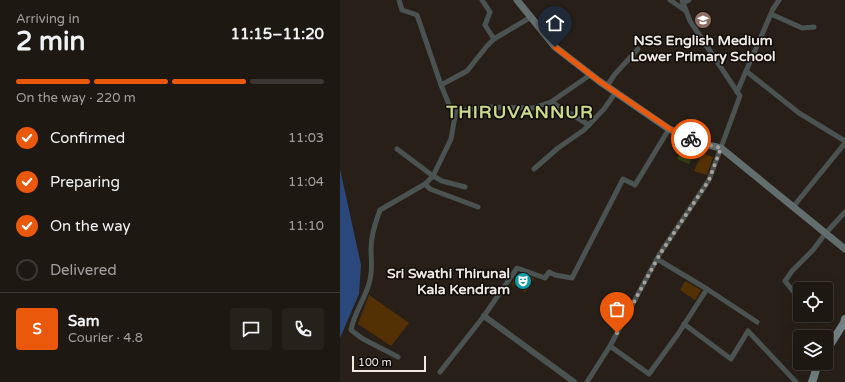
<!DOCTYPE html>
<html lang="en">
<head>
<meta charset="utf-8">
<style>
  :root { --surface:#1e1812; --page:#26211b; --text:#f1f3f6; --muted:#a1a09f; --line:#3c3732; --accent:#ea580c }
  body { margin:0; font-family:"Varela Round",sans-serif; background:var(--page); color:var(--text); height:100vh; display:flex; flex-direction:column; font-size:15px; white-space:nowrap }
  * { box-sizing:border-box; margin:0 }
  p { font-size:13px; color:var(--muted) }
  .icon { flex:none; width:22px; height:22px; fill:none; stroke:currentColor; stroke-width:2; stroke-linecap:round; stroke-linejoin:round }
  .map { position:relative; flex:1; overflow:hidden }
  .drawer { display:flex; flex-direction:column; background:var(--surface); width:340px }
  .drawer>* { flex:none }
  .buttons { position:absolute; left:453px; top:282px; display:grid; gap:8px }
  .buttons a { display:grid; place-items:center; width:40px; height:40px; border-radius:4px; background:var(--surface); box-shadow:0 4px 16px #0002,0 0 0 1px var(--line); font-size:20px }
  .scale { position:absolute; left:12px; bottom:10px; width:74px; box-sizing:border-box; padding-left:4px; border:2px solid #efe9e4; border-top:0; font-size:11px; line-height:14px; white-space:nowrap; color:#efe9e4; -webkit-text-stroke:3px #0e0a07; paint-order:stroke }
  .pin { position:absolute; display:grid; place-items:center; width:34px; height:34px; color:#fff; margin:-41px -17px; border-radius:50% 50% 50% 0; rotate:-45deg; box-shadow:0 0 4px #0007 }
  .pin .icon { rotate:45deg }
  .courier { position:absolute; display:grid; place-items:center; width:40px; height:40px; margin:-20px; border:3px solid #ea580c; border-radius:50%; background:#fff; color:#222; box-shadow:0 1px 5px #0007 }
  .headline em { font-style:normal; font-weight:700 }
  .headline div { display:flex; flex-direction:column-reverse }
  .headline { display:flex; align-items:center; justify-content:space-between; height:68px; padding:0 16px }
  h1 { font-size:26px; font-weight:700; line-height:30px }
  .bar { display:grid; grid-template-columns:repeat(4,1fr); gap:6px 4px; align-content:center; height:48px; padding:0 16px }
  .bar i { height:5px; border-radius:3px; background:var(--line) }
  .bar .active { background:var(--accent) }
  .bar p { grid-column:span 4 }
  .line { display:flex; align-items:center; gap:10px; padding:0 16px; border-top:1px solid var(--line) }
  .line div { flex:1 }
  .round { display:grid; place-items:center; flex:none; width:42px; height:42px; border-radius:4px; background:var(--page) }
  ol { padding:0 16px; list-style:none }
  li { display:flex; align-items:center; gap:12px; height:44px }
  li p { margin-inline-start:auto }
  li .icon { padding:4px; border-radius:50%; background:var(--accent); color:#fff; stroke-width:4 }
  li:last-child { color:var(--muted) }
  li i { width:22px; height:22px; border:2px solid var(--line); border-radius:50% }
  main { display:flex; flex:1; min-height:0 }
  .map>svg:first-child { display:block }
  .green { fill:#354516 }
  .water { fill:#2a487b }
  .building { fill:#543104 }
  .lines { fill:none; stroke-linecap:round; stroke-linejoin:round }
  .minor { stroke:#4b5252; stroke-width:5 }
  .tertiary { stroke:#4b5252; stroke-width:6 }
  .secondary { stroke:#626d6e; stroke-width:7 }
  .primary { stroke:#748283; stroke-width:8 }
  .done { stroke:#a9a39d; stroke-width:4; stroke-dasharray:0 7.2 }
  .route { stroke:#ea580c; stroke-width:5 }
  .labels { text-anchor:middle; stroke-width:3; stroke-linejoin:round; paint-order:stroke }
  .poi-label { font-size:14px; font-weight:bold; fill:#efe9e4; stroke:#0e0a07 }
  .district-label { font-size:18px; font-weight:bold; letter-spacing:1px; fill:#cbd88b; stroke:#0e0a07 }
</style>
</head>
<body>
<main>
<section class="drawer">
<div class="headline"><div><h1>2 min</h1><p>Arriving in</p></div><em>11:15–11:20</em></div>
<div class="bar"><i class="active"></i><i class="active"></i><i class="active"></i><i></i><p>On the way · 220 m</p></div>
<ol>
<li><svg class="icon" aria-label="check" viewBox="0 0 24 24"><path d="M5 12l5 5 9-10"/></svg>Confirmed<p>11:03</p></li>
<li><svg class="icon" aria-label="check" viewBox="0 0 24 24"><path d="M5 12l5 5 9-10"/></svg>Preparing<p>11:04</p></li>
<li><svg class="icon" aria-label="check" viewBox="0 0 24 24"><path d="M5 12l5 5 9-10"/></svg>On the way<p>11:10</p></li>
<li><i></i>Delivered</li>
</ol>
<div class="line" style="height:72px"><b class="round" style="background:var(--accent);color:#fff">S</b><div><b>Sam</b><p>Courier · 4.8</p></div><a class="round"><svg class="icon" aria-label="chat" viewBox="0 0 24 24"><path d="M4 5h16v11H9l-5 4z"/></svg></a><a class="round"><svg class="icon" aria-label="phone" viewBox="0 0 24 24"><path d="M5 4h4l2 5-3 2q2 4 5 5l2-3 5 2v4C11 20 4 13 5 4z"/></svg></a></div>
</section>
<div class="map">
<svg width="505" height="382" viewBox="0 0 505 382">
  <rect width="100%" height="100%" fill="#282018"/>
  <path class="green" d="M 343,147 L 355,152 L 349,164 L 337,159 Z"/>
  <path class="water" d="M 0,169 L 21,265 L 19,294 L 0,338 Z"/>
  <g class="building">
    <path d="M 362,153 L 373,157 L 367,175 L 354,171 Z"/>
    <path d="M 179,273 L 194,278 L 185,292 L 172,284 Z"/>
    <path d="M 345,281 L 361,290 L 355,300 L 340,290 Z"/>
    <path d="M 29,295 L 69,323 L 51,346 L 18,324 Z"/>
  </g>
  <g class="lines">
    <g class="minor">
      <path d="M 142,0 L 150,12 L 145,25 L 154,39"/>
      <path d="M 330,0 L 346,11"/>
      <path d="M 343,3 L 349,0"/>
      <path d="M 431,14 L 462,28 L 474,27"/>
      <path d="M 406,71 L 459,113 L 505,141"/>
      <path d="M 101,85 L 127,71 L 147,46 L 154,39 L 191,17"/>
      <path d="M 267,86 L 275,74 L 298,49"/>
      <path d="M 397,92 L 433,9 L 439,0"/>
      <path d="M 211,102 L 250,75"/>
      <path d="M 115,112 L 144,107 L 193,108 L 211,102 L 249,125"/>
      <path d="M 57,149 L 93,176 L 102,181 L 125,187"/>
      <path d="M 194,169 L 218,148 L 244,130 L 264,109 L 276,92"/>
      <path d="M 85,184 L 90,189 L 138,207"/>
      <path d="M 453,207 L 505,143"/>
      <path d="M 367,289 L 417,322"/>
      <path d="M 460,296 L 453,291 L 445,281 L 452,271 L 473,250 L 485,234 L 505,212"/>
      <path d="M 344,324 L 391,359 L 408,331 L 456,382"/>
      <path d="M 270,346 L 309,374 L 338,334 L 367,289 L 317,259"/>
      <path d="M 58,357 L 23,339 L 11,330 C 14,312 26,298 30,280 C 33,267 31,262 31,249 C 31,236 35,223 40,210 L 85,184 L 93,176 L 111,139 L 115,116 L 115,112 L 110,107 L 101,85 L 77,15 L 62,10 L 59,0"/>
      <path d="M 100,372 L 144,316 L 177,268 L 205,278 L 209,272 L 215,275 L 232,278 L 283,179 L 295,185 L 329,129"/>
      <path d="M 247,382 L 270,346 L 319,255 L 369,180 L 400,96 L 350,21 L 342,0"/>
    </g>
    <path class="tertiary" d="M 144,316 L 234,382"/>
    <path class="secondary" d="M 177,0 L 215,47 L 259,81 L 329,129 L 360,143 L 381,148 L 505,249"/>
    <g class="primary">
      <path d="M 486,351 L 504,323 L 505,319"/>
      <path d="M 472,382 C 475,376 475,369 479,363"/>
    </g>
  </g>
  <g class="lines">
    <path class="done" d="M 277,333 L 320,254 L 369,180 L 381,148 L 360,143 L 351,139"/>
    <path class="route" d="M 215,47 L 259,81 L 330,129 L 351,139"/>
  </g>
  <defs>
    <g id="school-disc" transform="scale(0.9)"><circle r="9.5" fill="#8d6e63" stroke="#0e0a07"/><path d="M0-5L7-2L0 1L-7-2ZM-4 1L0 2.5L4 1V4Q0 6-4 4Z" fill="#fff"/></g>
    <g id="theatre-disc" transform="scale(0.9)"><circle r="9.5" fill="#0f9aa8" stroke="#0e0a07"/><path d="M-5-5.5Q0-4 5-5.5V0Q5 5 0 6Q-5 5-5 0ZM-3.3-2.5H-1v1.5H-3.3ZM1-2.5H3.3v1.5H1ZM-2.8 1Q0 5.5 2.8 1Z" fill="#fff"/></g>
  </defs>
  <g fill-rule="evenodd">
    <use href="#school-disc" x="363" y="20"/>
    <use href="#theatre-disc" x="183" y="281"/>
  </g>
  <g class="labels">
    <g class="poi-label">
      <text x="363" y="45">NSS English Medium<tspan x="363" dy="16">Lower Primary School</tspan></text>
      <text x="170" y="278" text-anchor="end">Sri Swathi Thirunal<tspan x="170" dy="16">Kala Kendram</tspan></text>
    </g>
    <g class="district-label">
      <text x="180" y="118">THIRUVANNUR</text>
    </g>
  </g>
</svg>
<div class="buttons">
<a><svg class="icon" aria-label="locate" viewBox="0 0 24 24"><circle cx="12" cy="12" r="6"/><path d="M12 2v4M12 18v4M2 12h4M18 12h4"/></svg></a>
<a><svg class="icon" aria-label="layers" viewBox="0 0 24 24"><path d="M12 4l9 5-9 5-9-5zM3 14l9 5 9-5"/></svg></a>
</div>
<div class="scale">100 m</div>
<div class="pin" style="left:277px;top:333px;background:#ea580c"><svg class="icon" aria-label="bag" viewBox="0 0 24 24"><path d="M5 8h14l-1 12H6zM9 8a3 3 0 0 1 6 0"/></svg></div>
<div class="pin" style="left:215px;top:47px;background:#1f2937"><svg class="icon" aria-label="home" viewBox="0 0 24 24"><path d="M3 11l9-7 9 7M6 9v11h12V9"/></svg></div>
<div class="courier" style="left:351px;top:139px"><svg class="icon" aria-label="bike" viewBox="0 0 24 24"><circle cx="6" cy="16" r="4"/><circle cx="18" cy="16" r="4"/><path d="M6 16l4-8h5l3 8M10 8l3 8H6M13 5h3"/></svg></div>
</div>
</main>
</body>
</html>
